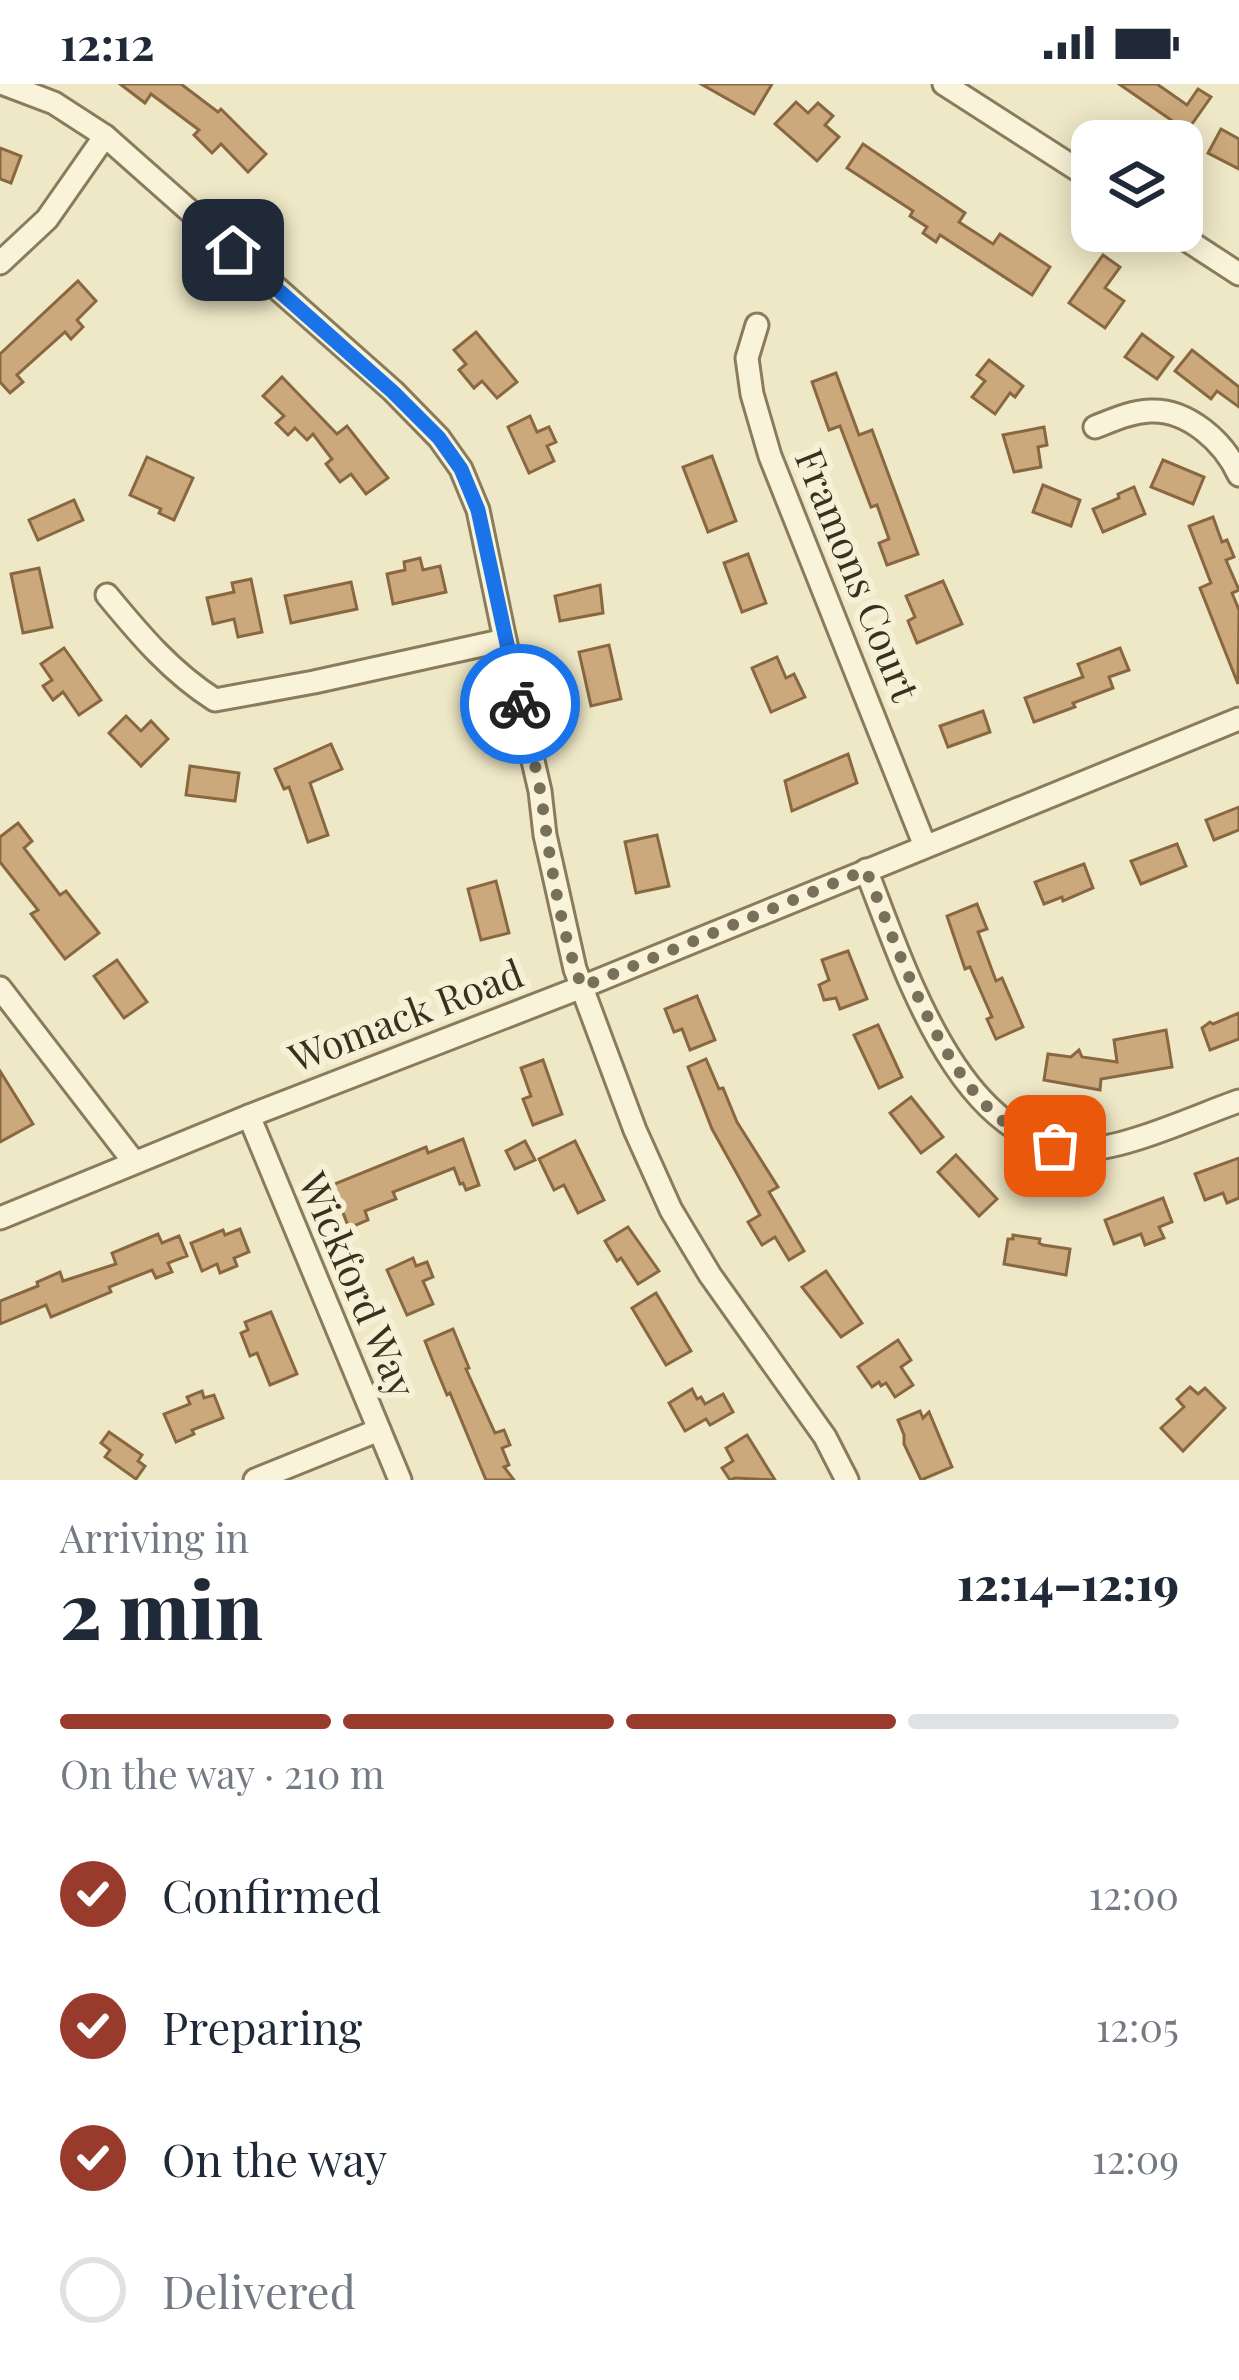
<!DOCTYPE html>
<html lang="en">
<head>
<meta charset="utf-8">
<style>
  :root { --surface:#fff; --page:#f6f6f7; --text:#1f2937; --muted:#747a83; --line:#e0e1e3; --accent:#993b2c }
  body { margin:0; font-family:"Playfair Display",serif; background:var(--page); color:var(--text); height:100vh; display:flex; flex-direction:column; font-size:45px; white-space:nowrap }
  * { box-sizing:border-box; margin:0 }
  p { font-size:39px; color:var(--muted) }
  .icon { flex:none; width:66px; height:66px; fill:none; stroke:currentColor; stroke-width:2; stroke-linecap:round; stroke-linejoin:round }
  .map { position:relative; height:1396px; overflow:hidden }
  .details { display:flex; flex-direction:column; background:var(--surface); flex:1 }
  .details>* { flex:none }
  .buttons { position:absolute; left:1071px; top:36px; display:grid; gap:24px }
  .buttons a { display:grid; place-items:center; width:132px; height:132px; border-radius:24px; background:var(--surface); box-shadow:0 6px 30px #0003; font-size:60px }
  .pin { position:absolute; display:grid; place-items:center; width:102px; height:102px; color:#fff; margin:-51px; border-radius:24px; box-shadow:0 6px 18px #0006 }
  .courier { position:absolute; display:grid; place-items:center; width:120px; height:120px; margin:-60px; border:9px solid #1a73e8; border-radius:50%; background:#fff; color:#222; box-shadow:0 3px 15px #0007 }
  .head em { font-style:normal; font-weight:800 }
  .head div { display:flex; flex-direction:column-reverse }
  .head { display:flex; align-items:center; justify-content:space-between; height:204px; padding:0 60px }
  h1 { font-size:78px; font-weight:800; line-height:90px }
  .bar { display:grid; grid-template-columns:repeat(4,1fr); gap:18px 12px; align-content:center; height:144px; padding:0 60px }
  .bar i { height:15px; border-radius:9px; background:var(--line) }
  .bar .current { background:var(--accent) }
  .bar p { grid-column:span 4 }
  ol { padding:0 60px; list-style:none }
  li { display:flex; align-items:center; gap:36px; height:132px }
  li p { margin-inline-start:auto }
  li .icon { padding:12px; border-radius:50%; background:var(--accent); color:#fff; stroke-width:4 }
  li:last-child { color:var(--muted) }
  li i { width:66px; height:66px; border:6px solid var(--line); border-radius:50% }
  .status { display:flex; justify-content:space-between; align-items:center; height:84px; padding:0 60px; background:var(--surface); direction:ltr }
  .status svg { height:33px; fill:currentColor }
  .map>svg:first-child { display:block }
  .building { fill:#cca97c; stroke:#896841; stroke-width:3 }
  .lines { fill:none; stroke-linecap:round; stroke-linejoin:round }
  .minor-casing { stroke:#8a7b5c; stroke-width:27 }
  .minor { stroke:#f9f4d9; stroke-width:21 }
  .done { stroke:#797059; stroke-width:12; stroke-dasharray:0 21.6 }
  .route { stroke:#1a73e8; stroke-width:15 }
  .labels { text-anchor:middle; stroke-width:12; stroke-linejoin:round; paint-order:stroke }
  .street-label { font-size:39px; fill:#3a301f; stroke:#f6f1d6 }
</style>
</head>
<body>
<div class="status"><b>12:12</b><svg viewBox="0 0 49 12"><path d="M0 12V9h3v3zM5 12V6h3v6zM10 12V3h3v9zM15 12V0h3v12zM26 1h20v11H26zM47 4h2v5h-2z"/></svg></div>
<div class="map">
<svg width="1239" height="1396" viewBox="0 0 1239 1396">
  <rect width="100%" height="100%" fill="#eee8c6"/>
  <g class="building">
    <path d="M 120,0 L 181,0 L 218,28 L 221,25 L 266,70 L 248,88 L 221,60 L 212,69 L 194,51 L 199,46 L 151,10 L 145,19 Z"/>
    <path d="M 701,0 L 772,0 L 754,30 Z"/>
    <path d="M 1119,0 L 1157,0 L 1187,21 L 1198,5 L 1211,13 L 1187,47 Z"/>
    <path d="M 796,18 L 808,29 L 818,19 L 833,32 L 825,41 L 839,53 L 817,77 L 775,40 Z"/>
    <path d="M 1221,45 L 1239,55 L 1239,85 L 1208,69 Z"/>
    <path d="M 863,60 L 965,129 L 959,138 L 993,160 L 1000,150 L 1050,183 L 1032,211 L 940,151 L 936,158 L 923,149 L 927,143 L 910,132 L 913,127 L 847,84 Z"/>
    <path d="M 0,64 L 21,72 L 11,99 L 0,95 Z"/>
    <path d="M 1103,171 L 1120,183 L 1105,204 L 1124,217 L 1105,244 L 1069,219 Z"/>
    <path d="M 78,197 L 96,217 L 77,236 L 83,243 L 71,255 L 65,248 L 17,291 L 23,298 L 10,309 L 0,298 L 0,270 Z"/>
    <path d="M 476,248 L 517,298 L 497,314 L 482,297 L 474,304 L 459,286 L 466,280 L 454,266 Z"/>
    <path d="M 1142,250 L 1173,273 L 1157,295 L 1125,273 Z"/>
    <path d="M 1192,266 L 1239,303 L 1239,323 L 1217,307 L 1211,315 L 1175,287 Z"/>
    <path d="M 989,276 L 1023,302 L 1015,313 L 1010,309 L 995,330 L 972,313 L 985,297 L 977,291 Z"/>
    <path d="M 836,289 L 859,351 L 872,346 L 918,470 L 887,481 L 879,459 L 889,455 L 877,421 L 871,423 L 840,342 L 829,346 L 812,298 Z"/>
    <path d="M 282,293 L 337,350 L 347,342 L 388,394 L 366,410 L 351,390 L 340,398 L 326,380 L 332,375 L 313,350 L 307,356 L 295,344 L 288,351 L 276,339 L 284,332 L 263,312 Z"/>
    <path d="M 530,332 L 537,348 L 549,343 L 556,358 L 547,362 L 554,377 L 529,389 L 508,343 Z"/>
    <path d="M 1044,343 L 1047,361 L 1038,363 L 1041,383 L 1014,388 L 1003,351 Z"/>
    <path d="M 712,372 L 736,437 L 708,448 L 683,383 Z"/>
    <path d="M 147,373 L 193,394 L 174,436 L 159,429 L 161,425 L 130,411 Z"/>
    <path d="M 1163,376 L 1204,393 L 1193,420 L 1151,403 Z"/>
    <path d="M 1043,401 L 1080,416 L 1071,442 L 1033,428 Z"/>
    <path d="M 1134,403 L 1145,430 L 1103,448 L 1093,425 L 1119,414 L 1118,410 Z"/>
    <path d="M 74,416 L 83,436 L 38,456 L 29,436 Z"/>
    <path d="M 1213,433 L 1222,458 L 1227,456 L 1234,473 L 1226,476 L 1239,506 L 1232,509 L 1239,526 L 1238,600 L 1200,504 L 1211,499 L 1189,442 Z"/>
    <path d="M 748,470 L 766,519 L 742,528 L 724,479 Z"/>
    <path d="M 420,474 L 423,486 L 440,482 L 446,508 L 393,520 L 387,490 L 405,486 L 404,478 Z"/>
    <path d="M 39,484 L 52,543 L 23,549 L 11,490 Z"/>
    <path d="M 251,495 L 262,548 L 238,553 L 234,535 L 213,540 L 207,514 L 234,508 L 232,499 Z"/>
    <path d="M 943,497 L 962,540 L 917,559 L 908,537 L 915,533 L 906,512 Z"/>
    <path d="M 351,498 L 357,525 L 291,539 L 285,512 Z"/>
    <path d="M 600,501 L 603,529 L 560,537 L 555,512 Z"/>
    <path d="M 609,561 L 621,615 L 591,622 L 579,568 Z"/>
    <path d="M 64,564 L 101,616 L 79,631 L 63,608 L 53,616 L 43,602 L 52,596 L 41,580 Z"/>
    <path d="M 1120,564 L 1129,586 L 1109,593 L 1113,604 L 1073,619 L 1075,623 L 1034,638 L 1025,614 L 1083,593 L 1078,580 Z"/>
    <path d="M 777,573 L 786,594 L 794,590 L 805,613 L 771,628 L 752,584 Z"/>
    <path d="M 983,627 L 990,648 L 948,663 L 940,642 Z"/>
    <path d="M 126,632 L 141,647 L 151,637 L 168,655 L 141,682 L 109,649 Z"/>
    <path d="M 331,660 L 342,685 L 310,699 L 328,751 L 308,758 L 289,703 L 284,705 L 275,685 Z"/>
    <path d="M 848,670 L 857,699 L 792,727 L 785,697 Z"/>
    <path d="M 190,682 L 239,689 L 235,717 L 186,711 Z"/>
    <path d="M 1239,723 L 1239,746 L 1214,756 L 1206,736 Z"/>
    <path d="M 18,739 L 32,757 L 24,764 L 60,811 L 66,807 L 99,849 L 65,875 L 31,830 L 38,826 L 0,778 L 0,753 Z"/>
    <path d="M 657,751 L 669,802 L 636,809 L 625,758 Z"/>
    <path d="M 1177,760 L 1186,782 L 1141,800 L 1131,777 Z"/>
    <path d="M 1084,780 L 1093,804 L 1063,817 L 1062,813 L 1044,820 L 1035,798 Z"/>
    <path d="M 496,797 L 509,849 L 481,856 L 468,805 Z"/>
    <path d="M 977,820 L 987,845 L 978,848 L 996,897 L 1002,894 L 1023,943 L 996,955 L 987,935 L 992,933 L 970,883 L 965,885 L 947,832 Z"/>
    <path d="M 848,867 L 867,915 L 840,925 L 836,914 L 824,916 L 819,901 L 829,896 L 822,876 Z"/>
    <path d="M 117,876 L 147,918 L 124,934 L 94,892 Z"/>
    <path d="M 697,912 L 715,956 L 690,966 L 682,945 L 674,948 L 665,925 Z"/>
    <path d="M 1239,929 L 1239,955 L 1210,966 L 1202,944 L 1210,938 L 1213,940 Z"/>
    <path d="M 878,941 L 902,993 L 879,1004 L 854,951 Z"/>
    <path d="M 1166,946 L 1172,983 L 1101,995 L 1100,1006 L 1044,996 L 1048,970 L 1071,973 L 1079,966 L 1082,973 L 1117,978 L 1114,956 Z"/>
    <path d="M 706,975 L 719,1005 L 723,1004 L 737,1038 L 778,1103 L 769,1108 L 804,1167 L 789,1176 L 775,1153 L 762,1161 L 748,1138 L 760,1131 L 712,1045 L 688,983 Z"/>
    <path d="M 543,976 L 562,1030 L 533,1041 L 523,1015 L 531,1012 L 521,984 Z"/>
    <path d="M 0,987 L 33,1040 L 0,1058 Z"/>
    <path d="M 911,1013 L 943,1053 L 921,1069 L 890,1029 Z"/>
    <path d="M 463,1055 L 479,1101 L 466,1106 L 463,1099 L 460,1100 L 454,1084 L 393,1108 L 396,1115 L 365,1127 L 368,1136 L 349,1144 L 332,1101 L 426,1063 L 428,1069 Z"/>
    <path d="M 525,1057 L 535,1076 L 515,1085 L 506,1067 Z"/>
    <path d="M 575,1057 L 604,1116 L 578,1129 L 564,1101 L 554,1106 L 539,1075 Z"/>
    <path d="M 956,1071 L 997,1115 L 979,1132 L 938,1088 Z"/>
    <path d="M 1239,1074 L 1239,1114 L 1227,1119 L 1223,1109 L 1205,1116 L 1195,1090 Z"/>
    <path d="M 1163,1114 L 1172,1138 L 1159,1143 L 1164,1154 L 1145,1161 L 1141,1150 L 1114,1160 L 1105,1136 Z"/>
    <path d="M 628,1143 L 659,1187 L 638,1200 L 621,1174 L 617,1177 L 605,1157 Z"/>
    <path d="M 240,1145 L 249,1168 L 234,1174 L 237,1182 L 220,1189 L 217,1180 L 202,1187 L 191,1159 L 223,1146 L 225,1151 Z"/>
    <path d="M 158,1150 L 162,1159 L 179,1152 L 187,1172 L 168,1179 L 172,1188 L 156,1194 L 152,1186 L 109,1203 L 111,1208 L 51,1233 L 46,1221 L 0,1240 L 0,1217 L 38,1202 L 37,1198 L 60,1188 L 63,1197 L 116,1180 L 112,1169 Z"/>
    <path d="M 1013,1151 L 1040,1155 L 1039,1159 L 1043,1161 L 1070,1165 L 1066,1191 L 1004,1180 L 1008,1155 L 1013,1155 Z"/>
    <path d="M 413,1174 L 416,1182 L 427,1178 L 433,1193 L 423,1197 L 433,1220 L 407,1231 L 387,1186 Z"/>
    <path d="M 826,1187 L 862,1239 L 841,1253 L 802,1203 Z"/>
    <path d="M 656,1209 L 691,1267 L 666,1281 L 632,1224 Z"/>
    <path d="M 271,1228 L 297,1290 L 270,1301 L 257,1269 L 250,1272 L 241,1249 L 248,1246 L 245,1238 Z"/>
    <path d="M 453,1245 L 469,1284 L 466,1285 L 495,1349 L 504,1346 L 510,1361 L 502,1364 L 509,1381 L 504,1383 L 514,1396 L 486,1396 L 450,1309 L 447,1311 L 432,1275 L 425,1257 Z"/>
    <path d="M 898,1256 L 911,1276 L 901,1283 L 913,1301 L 895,1313 L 886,1299 L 881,1302 L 879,1298 L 872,1303 L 858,1283 Z"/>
    <path d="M 1190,1303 L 1198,1310 L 1205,1304 L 1225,1324 L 1183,1367 L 1161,1344 L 1184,1323 L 1177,1315 Z"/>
    <path d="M 692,1305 L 697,1315 L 701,1313 L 705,1320 L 723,1310 L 733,1328 L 710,1341 L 706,1335 L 685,1347 L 669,1319 Z"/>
    <path d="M 202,1307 L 204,1314 L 214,1311 L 223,1334 L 192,1346 L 194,1350 L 176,1358 L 164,1330 L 190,1320 L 187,1313 Z"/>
    <path d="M 920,1327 L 923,1334 L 929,1328 L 952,1383 L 921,1396 L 904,1360 L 904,1351 L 898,1336 Z"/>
    <path d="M 109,1348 L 142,1371 L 138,1377 L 145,1382 L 136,1395 L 105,1373 L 110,1366 L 101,1359 Z"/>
    <path d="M 747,1351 L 765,1380 L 775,1396 L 735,1394 L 730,1396 L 722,1384 L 733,1377 L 726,1364 Z"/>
  </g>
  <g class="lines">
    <g class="minor-casing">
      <g id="minor">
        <path d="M 4,0 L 54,19 L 105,52 L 393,307 L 439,354 L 461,385 L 478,426 L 505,556 L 540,707 L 545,751 L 575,885 L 635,1046 L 671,1126 L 710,1191 L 825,1353 L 847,1396"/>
        <path d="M 944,0 L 1092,95"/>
        <path d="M 1173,147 L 1239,190"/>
        <path d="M 0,179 L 47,135 L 105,52"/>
        <path d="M 757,241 L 747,274 L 752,310 L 770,372 L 925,762"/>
        <path d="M 1095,343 C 1113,336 1130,328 1150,327 C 1188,325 1224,358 1239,391"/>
        <path d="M 107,511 C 140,551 171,588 215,616 L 314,598 L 505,556"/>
        <path d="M 866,786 C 904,881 960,1071 1089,1065 C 1129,1063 1199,1031 1239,1017"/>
        <path d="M 0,904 L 134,1078"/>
        <path d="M 249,1032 L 400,1396"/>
        <path d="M 0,1134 L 249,1032 L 582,903 L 1239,635"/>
        <path d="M 255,1396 L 379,1346"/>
      </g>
    </g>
    <use href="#minor" class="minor"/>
  </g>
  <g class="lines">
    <path class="done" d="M 520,620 C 527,650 536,681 541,711 C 550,775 559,842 582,903 L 866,786 C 897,862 945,1008 1020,1048 C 1031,1054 1044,1058 1055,1062"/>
    <path class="route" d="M 233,166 L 393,308 L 439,354 L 461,385 L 478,426 L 520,620"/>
  </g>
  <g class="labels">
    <g class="street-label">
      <text transform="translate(857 491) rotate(68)" y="14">Framons Court</text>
      <text transform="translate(406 932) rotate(-21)" y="14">Womack Road</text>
      <text transform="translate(357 1201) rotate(67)" y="14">Wickford Way</text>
    </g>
  </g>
</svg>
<div class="buttons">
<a><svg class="icon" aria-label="layers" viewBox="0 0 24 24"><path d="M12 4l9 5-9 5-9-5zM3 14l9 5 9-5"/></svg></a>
</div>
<div class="pin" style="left:1055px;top:1062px;background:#ea580c"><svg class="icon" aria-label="bag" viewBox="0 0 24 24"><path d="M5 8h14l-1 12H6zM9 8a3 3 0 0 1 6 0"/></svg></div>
<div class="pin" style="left:233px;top:166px;background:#1f2937"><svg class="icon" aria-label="home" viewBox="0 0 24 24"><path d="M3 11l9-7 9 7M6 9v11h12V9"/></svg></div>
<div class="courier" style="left:520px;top:620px"><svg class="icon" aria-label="bike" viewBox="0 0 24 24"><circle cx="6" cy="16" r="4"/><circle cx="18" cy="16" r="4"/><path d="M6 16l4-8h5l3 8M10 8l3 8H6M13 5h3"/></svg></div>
</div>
<section class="details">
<div class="head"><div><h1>2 min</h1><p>Arriving in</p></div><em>12:14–12:19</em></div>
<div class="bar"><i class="current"></i><i class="current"></i><i class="current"></i><i></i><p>On the way · 210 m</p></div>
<ol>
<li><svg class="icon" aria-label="check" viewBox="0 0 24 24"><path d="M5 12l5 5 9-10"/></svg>Confirmed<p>12:00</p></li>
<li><svg class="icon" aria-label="check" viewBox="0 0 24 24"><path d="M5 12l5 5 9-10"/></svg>Preparing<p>12:05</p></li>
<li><svg class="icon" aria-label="check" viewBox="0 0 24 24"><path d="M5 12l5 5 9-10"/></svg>On the way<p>12:09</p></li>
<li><i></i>Delivered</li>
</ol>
</section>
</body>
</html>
